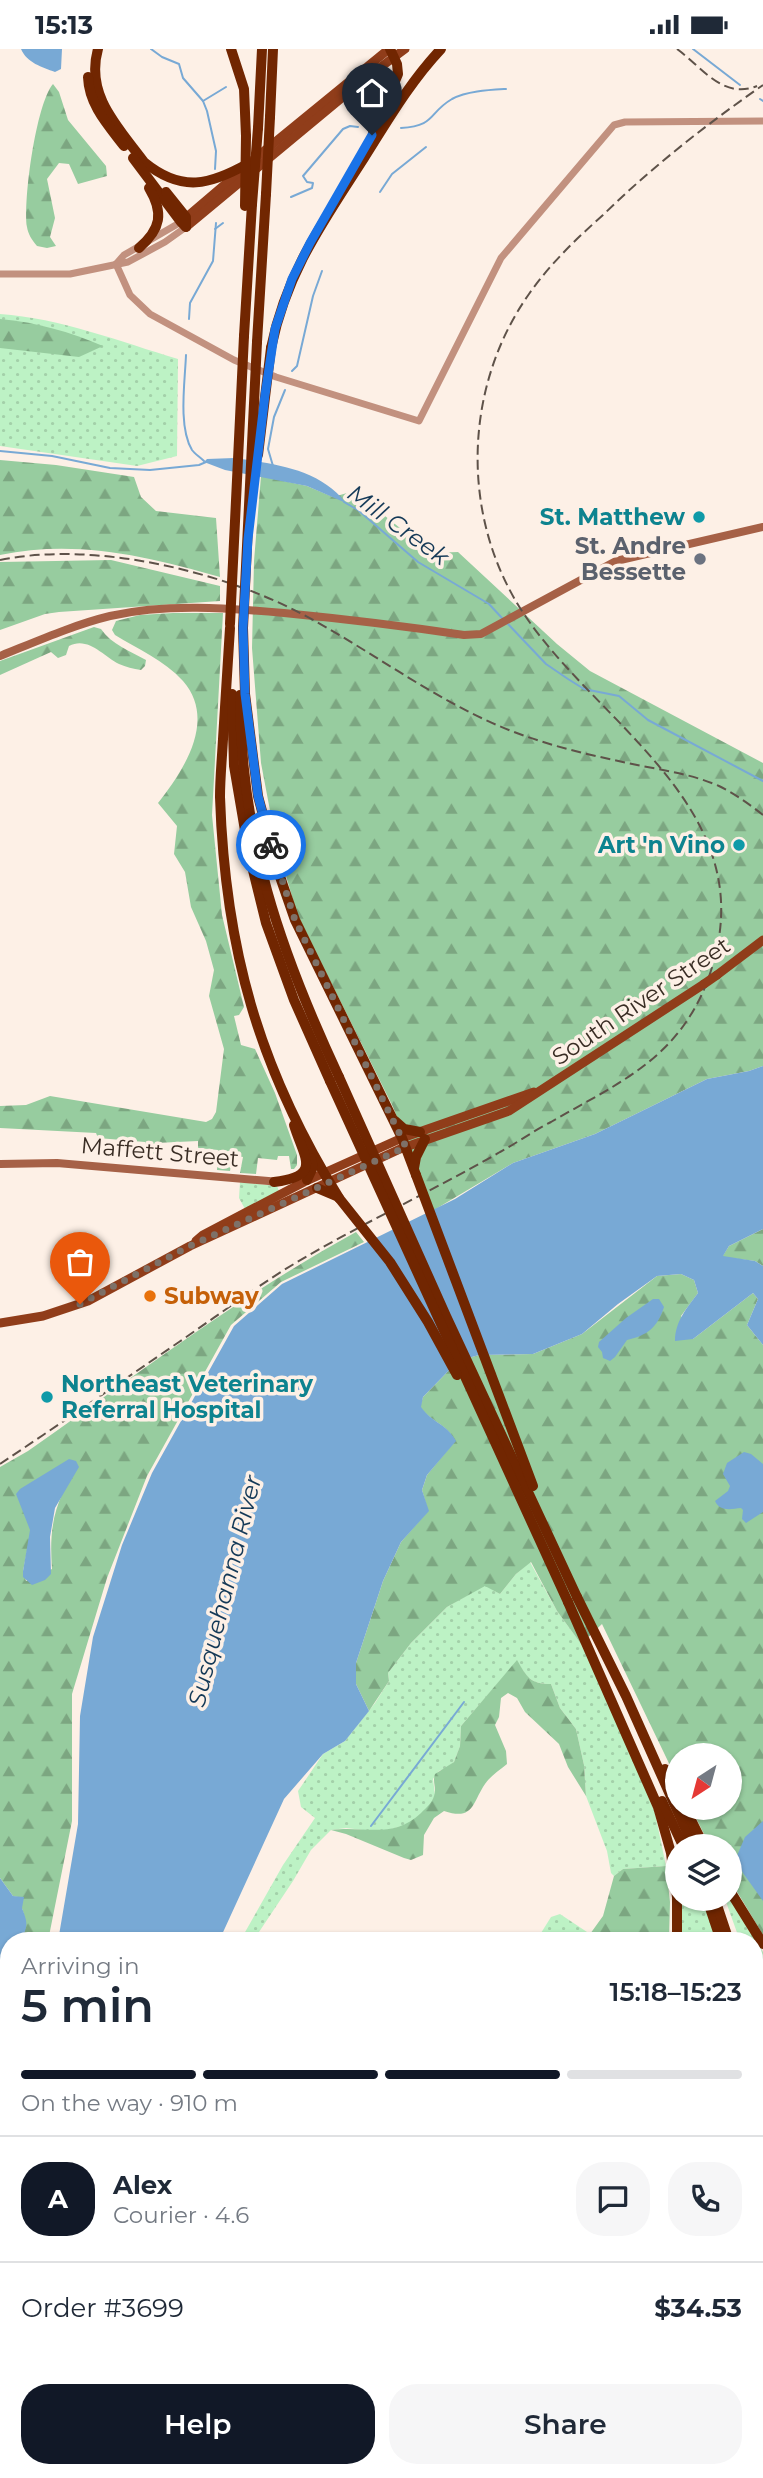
<!DOCTYPE html>
<html lang="en">
<head>
<meta charset="utf-8">
<style>
  :root { --surface:#fff; --page:#f6f6f7; --text:#1f2937; --muted:#747a83; --line:#e0e1e3; --accent:#111827 }
  body { margin:0; font-family:Montserrat,sans-serif; background:var(--page); color:var(--text); height:100vh; display:flex; flex-direction:column; font-size:26px; white-space:nowrap }
  * { box-sizing:border-box; margin:0 }
  p { font-size:23px; color:var(--muted) }
  .icon { flex:none; width:38px; height:38px; fill:none; stroke:currentColor; stroke-width:2; stroke-linecap:round; stroke-linejoin:round }
  .map { position:relative; flex:1; overflow:hidden }
  .side { position:absolute; left:0px; top:1883px; width:763px; height:546px; display:flex; flex-direction:column; background:var(--surface); border-radius:28px 28px 0 0; box-shadow:0 2px 5px #0004 }
  .side>* { flex:none }
  .needle { width:46px; rotate:216deg }
  .fabs { position:absolute; left:665px; top:1694px; display:grid; gap:14px }
  .fabs a { display:grid; place-items:center; width:77px; height:77px; border-radius:50%; background:var(--surface); box-shadow:0 2px 5px #0004; font-size:35px }
  .pin { position:absolute; display:grid; place-items:center; width:60px; height:60px; color:#fff; margin:-72px -30px; border-radius:50% 50% 50% 0; rotate:-45deg; box-shadow:0 0 7px #0007 }
  .pin .icon { rotate:45deg }
  .courier { position:absolute; display:grid; place-items:center; width:70px; height:70px; margin:-35px; border:5px solid #1a73e8; border-radius:50%; background:#fff; color:#222; box-shadow:0 2px 9px #0007 }
  .head em { font-style:normal; font-weight:600 }
  .head div { display:flex; flex-direction:column-reverse }
  .head { display:flex; align-items:center; justify-content:space-between; height:119px; padding:0 21px }
  h1 { font-size:46px; font-weight:600; line-height:52px }
  .bar { display:grid; grid-template-columns:repeat(4,1fr); gap:10px 7px; align-content:center; height:84px; padding:0 21px }
  .bar i { height:9px; border-radius:5px; background:var(--line) }
  .bar .on { background:var(--accent) }
  .bar p { grid-column:span 4 }
  .line { display:flex; align-items:center; gap:18px; padding:0 21px; border-top:2px solid var(--line) }
  .line div { flex:1 }
  .round { display:grid; place-items:center; flex:none; width:74px; height:74px; border-radius:28px; background:var(--page) }
  .action { display:flex; gap:14px; margin-top:auto; padding:14px 21px }
  .action a { flex:1; height:80px; border-radius:28px; background:var(--accent); color:#fff; font-size:28px; font-weight:600; line-height:80px; text-align:center }
  .action a+a { background:var(--page); color:var(--text) }
  .status { display:flex; justify-content:space-between; align-items:center; height:49px; padding:0 35px; background:var(--surface); direction:ltr }
  .status svg { height:19px; fill:currentColor }
  .map>svg:first-child { display:block }
  .grass { fill:url(#grass-dots) }
  .forest { fill:url(#forest-firs); fill-rule:evenodd }
  .water { fill:#78a9d5 }
  .lines { fill:none; stroke-linecap:round; stroke-linejoin:round }
  .stream { stroke:#78a9d5; stroke-width:2 }
  .tertiary { stroke:#c2917f; stroke-width:7 }
  .secondary { stroke:#a66147; stroke-width:8 }
  .primary { stroke:#903d1a; stroke-width:9 }
  .motorway { stroke:#712601; stroke-width:10 }
  .rail { stroke:#5e5249; stroke-width:2; stroke-dasharray:10 5; stroke-linecap:butt }
  .primary-bridge { stroke:#903d1a; stroke-width:9 }
  .motorway-bridge { stroke:#712601; stroke-width:10 }
  .done { stroke:#7e7168; stroke-width:7; stroke-dasharray:0 12.6 }
  .route { stroke:#1a73e8; stroke-width:9 }
  .culture-dot { fill:#0f9aa8; stroke:#fdf0e6; stroke-width:2.5 }
  .worship-dot { fill:#6b7280; stroke:#fdf0e6; stroke-width:2.5 }
  .food-dot { fill:#e8710a; stroke:#fdf0e6; stroke-width:2.5 }
  .labels { text-anchor:middle; stroke-width:7; stroke-linejoin:round; paint-order:stroke }
  .culture-label { font-size:23px; font-weight:bold; fill:#0d838f; stroke:#fdf0e6; text-anchor:end }
  .worship-label { font-size:23px; font-weight:bold; fill:#5b616d; stroke:#fdf0e6; text-anchor:end }
  .street-label { font-size:23px; fill:#392d24; stroke:#fdf0e6 }
  .food-label { font-size:23px; font-weight:bold; fill:#c56008; stroke:#fdf0e6; text-anchor:start }
  .water-label { font-size:24px; font-style:italic; fill:#143957; stroke:#fdf0e6 }
</style>
</head>
<body>
<div class="status"><b>15:13</b><svg viewBox="0 0 49 12"><path d="M0 12V9h3v3zM5 12V6h3v6zM10 12V3h3v9zM15 12V0h3v12zM26 1h20v11H26zM47 4h2v5h-2z"/></svg></div>
<div class="map">
<svg width="763" height="2429" viewBox="0 0 763 2429">
  <defs>
    <pattern id="grass-dots" width="8" height="8" patternUnits="userSpaceOnUse" patternTransform="scale(1.75)"><rect width="8" height="8" fill="#bdf2c5"/><path d="M2 2h.1M6 6h.1" fill="none" stroke="#a3d0a9" stroke-width="1.8" stroke-linecap="round"/></pattern>
    <pattern id="forest-firs" width="22" height="20" patternUnits="userSpaceOnUse" patternTransform="scale(1.75)"><rect width="22" height="20" fill="#97cc9f"/><path d="M5 1l3.5 6h-7zM16 11l3.5 6h-7z" fill="#7ca681"/></pattern>
  </defs>
  <rect width="100%" height="100%" fill="#fdf0e6"/>
  <g class="grass">
    <path d="M 0,265 C 60,269 121,293 178,310 L 177,407 L 137,417 L 0,397 Z"/>
    <path d="M 240,1133 L 277,1137 L 279,1142 L 245,1160 L 239,1149 Z"/>
    <path d="M 530,1513 L 557,1562 L 581,1595 L 631,1702 L 655,1764 L 666,1817 L 623,1820 L 614,1827 L 611,1824 L 607,1802 L 586,1747 L 584,1716 L 576,1680 L 560,1659 L 551,1635 C 530,1635 527,1628 517,1612 L 461,1677 L 460,1697 L 454,1713 L 447,1719 L 439,1722 L 433,1730 L 435,1746 L 431,1755 L 410,1775 L 380,1783 L 346,1779 L 331,1781 L 311,1801 L 293,1832 L 253,1892 L 240,1892 L 283,1816 L 315,1769 L 301,1758 L 298,1742 L 323,1705 L 345,1692 L 375,1654 L 389,1632 L 388,1624 L 411,1594 L 447,1558 L 485,1536 L 500,1545 L 516,1525 Z"/>
    <path d="M 730,1849 L 763,1903 L 763,1998 L 757,1997 L 754,1959 L 754,1892 L 740,1892 L 725,1850 Z"/>
    <path d="M 681,1850 L 703,1850 L 718,1892 L 681,1892 Z"/>
    <path d="M 560,1865 L 587,1883 L 581,1892 L 536,1892 L 551,1868 Z"/>
  </g>
  <g class="forest">
    <path d="M 53,35 L 59,43 L 68,71 L 106,117 L 107,127 L 78,135 L 69,115 L 59,114 L 47,130 L 55,169 L 50,188 L 56,197 L 47,199 L 37,197 C 32,191 28,185 27,178 C 23,151 36,55 53,35 Z"/>
    <path d="M 0,270 C 36,273 70,283 103,297 L 79,308 L 0,299 Z"/>
    <path d="M 0,411 L 56,416 L 134,428 L 141,448 L 156,462 L 216,469 L 220,528 C 147,507 75,490 0,506 Z"/>
    <path d="M 261,427 L 307,437 L 333,448 L 354,442 L 431,504 L 458,503 L 557,595 L 590,622 L 763,714 L 763,1017 L 749,1022 L 707,1030 L 595,1085 L 513,1114 L 434,1161 L 393,1058 L 297,865 L 275,788 L 261,714 L 252,599 L 254,512 Z"/>
    <path d="M 111,511 L 220,537 L 220,552 L 59,563 L 45,565 L 0,581 L 0,513 Z"/>
    <path d="M 173,564 L 223,564 L 212,766 L 222,866 L 244,958 L 239,966 L 234,967 L 241,996 L 255,1000 L 275,1044 L 297,1106 L 297,1116 L 294,1120 L 291,1120 L 289,1107 L 278,1107 L 277,1111 L 258,1109 L 256,1125 L 240,1124 L 243,1108 L 233,1106 L 230,1122 L 217,1121 L 218,1101 L 198,1099 L 198,1092 L 156,1094 L 154,1106 L 145,1106 L 145,1093 L 98,1089 L 96,1084 L 0,1079 L 0,1057 L 26,1056 L 50,1047 L 206,1073 L 212,1070 L 216,1063 L 224,1000 L 209,947 L 214,921 L 206,892 L 191,858 L 185,823 L 174,805 L 177,777 L 158,754 C 184,721 217,671 183,632 C 164,611 138,600 115,586 L 112,581 L 116,572 L 140,566 Z"/>
    <path d="M 94,578 L 101,580 C 111,595 130,602 146,611 L 145,617 L 141,621 C 133,620 126,618 119,615 C 103,607 88,587 69,597 L 66,606 L 58,609 L 51,603 L 0,626 L 0,612 Z"/>
    <path d="M 763,1180 L 763,1217 L 755,1212 L 722,1208 L 729,1197 Z"/>
    <path d="M 356,1183 L 364,1193 L 281,1233 L 231,1276 L 147,1427 L 107,1529 L 72,1645 L 72,1772 L 48,1892 L 21,1892 C 29,1874 24,1865 18,1848 L 13,1847 L 0,1829 L 0,1418 L 28,1402 C 136,1326 241,1246 356,1183 ZM 63,1443 C 51,1469 50,1492 52,1520 L 26,1532 L 23,1522 L 31,1482 L 22,1456 Z"/>
    <path d="M 681,1225 L 694,1231 L 698,1244 L 681,1267 L 693,1290 L 753,1244 L 758,1250 L 747,1276 L 763,1296 L 763,1886 L 730,1831 L 730,1797 L 710,1797 L 691,1759 L 730,1759 L 730,1706 L 677,1706 L 677,1731 L 602,1575 L 581,1595 L 557,1562 L 531,1513 L 516,1525 L 500,1545 L 485,1537 L 447,1558 L 411,1594 L 388,1624 L 389,1632 L 369,1662 L 356,1635 L 356,1614 L 383,1532 L 401,1493 L 428,1462 L 422,1441 L 427,1426 L 455,1392 C 446,1374 432,1374 420,1358 L 423,1348 L 458,1312 L 479,1306 L 533,1305 L 582,1285 L 657,1227 Z"/>
    <path d="M 517,1611 C 527,1628 530,1635 551,1635 L 560,1659 L 576,1680 L 584,1716 L 586,1747 L 568,1718 L 559,1695 L 525,1663 L 517,1649 L 508,1644 L 501,1649 L 499,1668 L 495,1676 L 506,1702 L 507,1715 C 500,1721 490,1727 485,1735 C 472,1754 474,1772 444,1762 L 434,1769 L 424,1786 L 423,1806 L 411,1811 L 404,1809 L 346,1785 L 331,1781 C 364,1776 393,1791 421,1764 C 426,1759 432,1754 434,1747 C 437,1739 432,1733 435,1725 L 454,1713 L 460,1697 L 461,1677 Z"/>
    <path d="M 666,1817 L 670,1853 L 669,1892 L 585,1892 L 603,1867 L 614,1827 L 623,1820 Z"/>
    <path d="M 9,1903 L 9,2101 L 0,2136 L 0,1917 L 5,1904 Z"/>
  </g>
  <g class="water">
    <path d="M 21,0 L 62,0 L 61,20 L 55,23 C 42,18 27,14 21,0 Z"/>
    <path d="M 234,409 C 274,415 319,419 346,454 L 307,437 L 225,421 L 204,413 L 207,410 Z"/>
    <path d="M 763,1017 L 763,1180 L 729,1197 L 723,1207 L 755,1212 L 763,1217 L 763,1296 L 747,1276 L 758,1250 L 753,1244 L 693,1290 L 675,1292 C 675,1272 687,1259 698,1244 L 694,1231 L 681,1225 L 657,1227 L 618,1255 L 582,1285 L 533,1305 L 479,1306 L 458,1312 L 423,1348 L 421,1358 C 432,1374 446,1374 456,1392 L 427,1426 L 422,1441 L 429,1462 L 401,1493 L 383,1532 L 356,1614 L 356,1635 L 369,1662 L 345,1692 L 323,1705 L 284,1750 L 219,1892 L 58,1892 L 78,1775 L 80,1667 L 93,1588 L 122,1496 L 152,1424 L 234,1277 L 282,1235 L 455,1150 L 513,1114 L 595,1085 L 707,1030 L 749,1022 Z"/>
    <path d="M 653,1250 L 659,1250 L 664,1258 C 657,1279 648,1286 627,1291 L 615,1308 L 610,1312 L 603,1309 L 602,1303 L 598,1298 L 599,1293 L 626,1269 Z"/>
    <path d="M 744,1403 L 751,1405 L 763,1415 L 763,1463 L 746,1474 L 742,1470 L 743,1461 L 741,1459 C 731,1460 720,1463 715,1452 L 728,1442 L 730,1437 L 723,1425 L 727,1414 Z"/>
    <path d="M 69,1410 L 76,1412 L 79,1418 L 55,1459 L 50,1488 L 51,1525 L 45,1531 L 32,1536 L 23,1528 L 23,1522 L 30,1481 L 16,1445 L 20,1440 Z"/>
    <path d="M 763,1772 L 763,1852 L 743,1824 L 736,1809 L 745,1788 Z"/>
    <path d="M 0,1829 L 13,1847 L 24,1848 L 22,1859 C 28,1875 28,1876 21,1892 L 9,1892 L 9,1903 L 5,1904 L 0,1917 Z"/>
    <path d="M 9,2157 L 9,2420 L 56,2420 L 51,2429 L 0,2429 L 0,2192 Z"/>
  </g>
  <g class="lines">
    <g class="stream">
      <path d="M 151,0 L 162,8 L 179,15 L 183,29 L 203,52 L 207,62 L 216,102 L 215,120"/>
      <path d="M 693,0 L 740,36"/>
      <path d="M 760,50 L 763,52"/>
      <path d="M 203,52 L 226,38"/>
      <path d="M 401,79 C 436,77 428,64 452,50 C 467,42 489,41 506,40"/>
      <path d="M 380,143 L 392,125 L 426,98"/>
      <path d="M 291,148 L 312,139 L 313,134 L 307,133 L 303,127 L 343,80 L 350,77 L 358,78"/>
      <path d="M 215,180 L 223,174"/>
      <path d="M 189,270 L 190,254 L 213,212 L 216,174"/>
      <path d="M 186,306 C 185,332 178,378 192,401 C 195,405 200,408 204,412"/>
      <path d="M 292,322 L 297,317 L 313,247 L 322,222"/>
      <path d="M 0,402 L 52,407 L 110,419 L 150,421 L 199,416 L 206,413"/>
      <path d="M 273,417 L 268,400 L 274,368 L 285,341"/>
      <path d="M 344,453 L 358,461 L 418,513 L 489,555 L 502,569"/>
      <path d="M 508,575 L 546,615 L 568,630 L 584,640 L 619,647 L 648,671 L 763,732"/>
      <path d="M 371,1777 L 464,1653"/>
    </g>
    <g class="tertiary">
      <path d="M 117,214 L 124,206 L 181,173"/>
      <path d="M 116,215 L 130,246 L 150,265 L 234,311 L 276,328 L 419,372 L 501,209 L 614,76 L 625,73 L 763,72"/>
      <path d="M 0,225 L 70,225 L 128,213 L 165,193 L 186,178"/>
      <path d="M 81,2429 L 86,2420"/>
    </g>
    <g class="secondary">
      <path d="M 0,607 C 35,593 73,576 110,567 C 167,554 227,559 284,564 C 345,570 404,577 464,586 L 481,585 L 616,512 L 763,478"/>
      <path d="M 0,1115 L 57,1114 L 280,1133"/>
      <path d="M 754,2001 L 763,2002"/>
      <path d="M 754,2009 L 763,2010"/>
      <path d="M 554,2420 L 554,2429"/>
    </g>
    <g class="primary">
      <path d="M 252,112 L 389,0"/>
      <path d="M 181,173 L 242,121"/>
      <path d="M 186,178 L 362,32 L 405,0"/>
      <path d="M 717,926 L 763,891"/>
      <path d="M 196,1192 L 203,1186 L 304,1133 L 402,1089 L 534,1043"/>
      <path d="M 0,1274 L 43,1267 L 88,1252 L 190,1197 L 400,1100 L 509,1062 L 704,935"/>
    </g>
    <g class="motorway">
      <path d="M 98,0 C 85,46 118,78 144,113 C 182,144 210,136 249,114"/>
      <path d="M 231,0 L 244,40 L 246,87"/>
      <path d="M 88,28 C 89,56 108,76 124,97"/>
      <path d="M 270,68 L 273,0"/>
      <path d="M 258,79 L 262,0"/>
      <path d="M 373,84 L 398,25 L 397,15 L 390,0"/>
      <path d="M 133,109 L 181,173 L 186,178"/>
      <path d="M 166,143 L 186,168 L 186,178"/>
      <path d="M 139,199 C 161,180 164,164 149,139"/>
      <path d="M 244,287 L 252,155"/>
      <path d="M 257,293 L 266,145"/>
      <path d="M 271,299 C 287,222 323,173 364,109 C 388,71 410,33 441,0"/>
      <path d="M 230,579 C 228,616 225,653 223,690 C 222,709 220,729 220,748 C 225,900 259,1020 339,1149"/>
      <path d="M 243,579 L 245,645 L 258,747 L 278,822 L 295,871 L 402,1089 L 416,1126"/>
      <path d="M 232,645 L 234,717 L 249,805 L 266,874 L 294,951 L 330,1032"/>
      <path d="M 240,646 C 240,787 280,902 339,1028"/>
      <path d="M 395,1072 L 404,1080 L 420,1083"/>
      <path d="M 414,1119 L 416,1108 L 425,1090"/>
      <path d="M 307,1131 L 313,1118 L 311,1109"/>
      <path d="M 274,1133 C 323,1127 304,1109 294,1076"/>
      <path d="M 317,1139 L 336,1147"/>
      <path d="M 577,1548 L 626,1647 L 693,1797"/>
      <path d="M 568,1553 L 658,1758 L 671,1804 L 677,1848"/>
      <path d="M 665,1720 L 677,1744"/>
      <path d="M 662,1752 L 683,1797"/>
      <path d="M 685,1759 L 704,1797"/>
      <path d="M 730,1842 L 763,1895"/>
      <path d="M 707,1850 L 721,1892"/>
      <path d="M 715,1850 L 729,1892"/>
      <path d="M 677,1892 L 677,1850"/>
      <path d="M 754,2255 L 763,2296"/>
      <path d="M 754,2296 L 763,2329"/>
    </g>
    <g class="rail">
      <path d="M 677,0 C 702,18 723,51 757,37"/>
      <path d="M 0,511 C 93,492 219,521 302,565 C 374,603 438,654 514,683 C 556,699 599,708 642,717 C 668,722 694,726 719,737 C 735,745 749,755 763,766"/>
      <path d="M 0,1415 C 60,1375 119,1334 179,1293 C 214,1269 248,1244 284,1221 C 354,1178 429,1144 500,1103 C 517,1094 533,1082 551,1073 C 602,1043 657,1020 690,967 C 704,945 713,920 718,894 C 745,752 595,670 526,568 C 460,472 462,340 529,245 C 550,215 576,190 603,166 C 652,118 707,75 763,36"/>
    </g>
    <path class="primary-bridge" d="M 704,935 L 717,926"/>
    <g class="motorway-bridge">
      <path d="M 266,145 L 270,68"/>
      <path d="M 252,155 L 258,79"/>
      <path d="M 245,157 L 246,87"/>
      <path d="M 258,406 L 271,299"/>
      <path d="M 230,575 L 244,287"/>
      <path d="M 243,579 L 257,293"/>
      <path d="M 339,1028 L 446,1267 L 577,1548"/>
      <path d="M 330,1032 L 568,1553"/>
      <path d="M 416,1126 L 533,1437"/>
      <path d="M 339,1149 L 390,1213 L 428,1273 L 457,1326"/>
    </g>
  </g>
  <g class="lines">
    <path class="done" d="M 80,1255 L 190,1197 L 406,1098 L 295,871 L 271,796"/>
    <path class="route" d="M 271,796 L 258,747 L 245,645 L 243,579 L 248,490 L 265,346 L 275,280 L 292,230 L 310,194 L 372,86"/>
  </g>
  <g class="culture-dot">
    <circle cx="699" cy="468" r="7"/>
    <circle cx="739" cy="796" r="7"/>
    <circle cx="47" cy="1348" r="7"/>
  </g>
  <circle class="worship-dot" cx="700" cy="510" r="7"/>
  <circle class="food-dot" cx="150" cy="1247" r="7"/>
  <g class="labels">
    <g class="culture-label">
      <text x="685" y="476">St. Matthew</text>
      <text x="725" y="804">Art 'n Vino</text>
      <text x="61" y="1343" text-anchor="start">Northeast Veterinary<tspan x="61" dy="26">Referral Hospital</tspan></text>
    </g>
    <g class="worship-label">
      <text x="686" y="505">St. Andre<tspan x="686" dy="26">Bessette</tspan></text>
    </g>
    <g class="street-label">
      <text transform="translate(641 952) rotate(-34)" y="8">South River Street</text>
      <text transform="translate(160 1103) rotate(5)" y="8">Maffett Street</text>
    </g>
    <g class="food-label">
      <text x="164" y="1255">Subway</text>
    </g>
    <g class="water-label">
      <text transform="translate(398 476) rotate(36)" y="8">Mill Creek</text>
      <text transform="translate(225 1542) rotate(-76)" y="8">Susquehanna River</text>
    </g>
  </g>
</svg>
<div class="fabs">
<a><svg class="needle" viewBox="-14 -14 28 28"><path d="M0-13l5 13h-10z" fill="#e53935"/><path d="M0 13l5-13h-10z" fill="#747a83"/></svg></a>
<a><svg class="icon" aria-label="layers" viewBox="0 0 24 24"><path d="M12 4l9 5-9 5-9-5zM3 14l9 5 9-5"/></svg></a>
</div>
<div class="pin" style="left:80px;top:1255px;background:#ea580c"><svg class="icon" aria-label="bag" viewBox="0 0 24 24"><path d="M5 8h14l-1 12H6zM9 8a3 3 0 0 1 6 0"/></svg></div>
<div class="pin" style="left:372px;top:86px;background:#1f2937"><svg class="icon" aria-label="home" viewBox="0 0 24 24"><path d="M3 11l9-7 9 7M6 9v11h12V9"/></svg></div>
<div class="courier" style="left:271px;top:796px"><svg class="icon" aria-label="bike" viewBox="0 0 24 24"><circle cx="6" cy="16" r="4"/><circle cx="18" cy="16" r="4"/><path d="M6 16l4-8h5l3 8M10 8l3 8H6M13 5h3"/></svg></div>
<section class="side">
<div class="head"><div><h1>5 min</h1><p>Arriving in</p></div><em>15:18–15:23</em></div>
<div class="bar"><i class="on"></i><i class="on"></i><i class="on"></i><i></i><p>On the way · 910 m</p></div>
<div class="line" style="height:126px"><b class="round" style="background:var(--accent);color:#fff">A</b><div><b>Alex</b><p>Courier · 4.6</p></div><a class="round"><svg class="icon" aria-label="chat" viewBox="0 0 24 24"><path d="M4 5h16v11H9l-5 4z"/></svg></a><a class="round"><svg class="icon" aria-label="phone" viewBox="0 0 24 24"><path d="M5 4h4l2 5-3 2q2 4 5 5l2-3 5 2v4C11 20 4 13 5 4z"/></svg></a></div>
<div class="line" style="height:91px"><div>Order #3699</div><b>$34.53</b></div>
<div class="action"><a>Help</a><a>Share</a></div>
</section>
</div>
</body>
</html>
